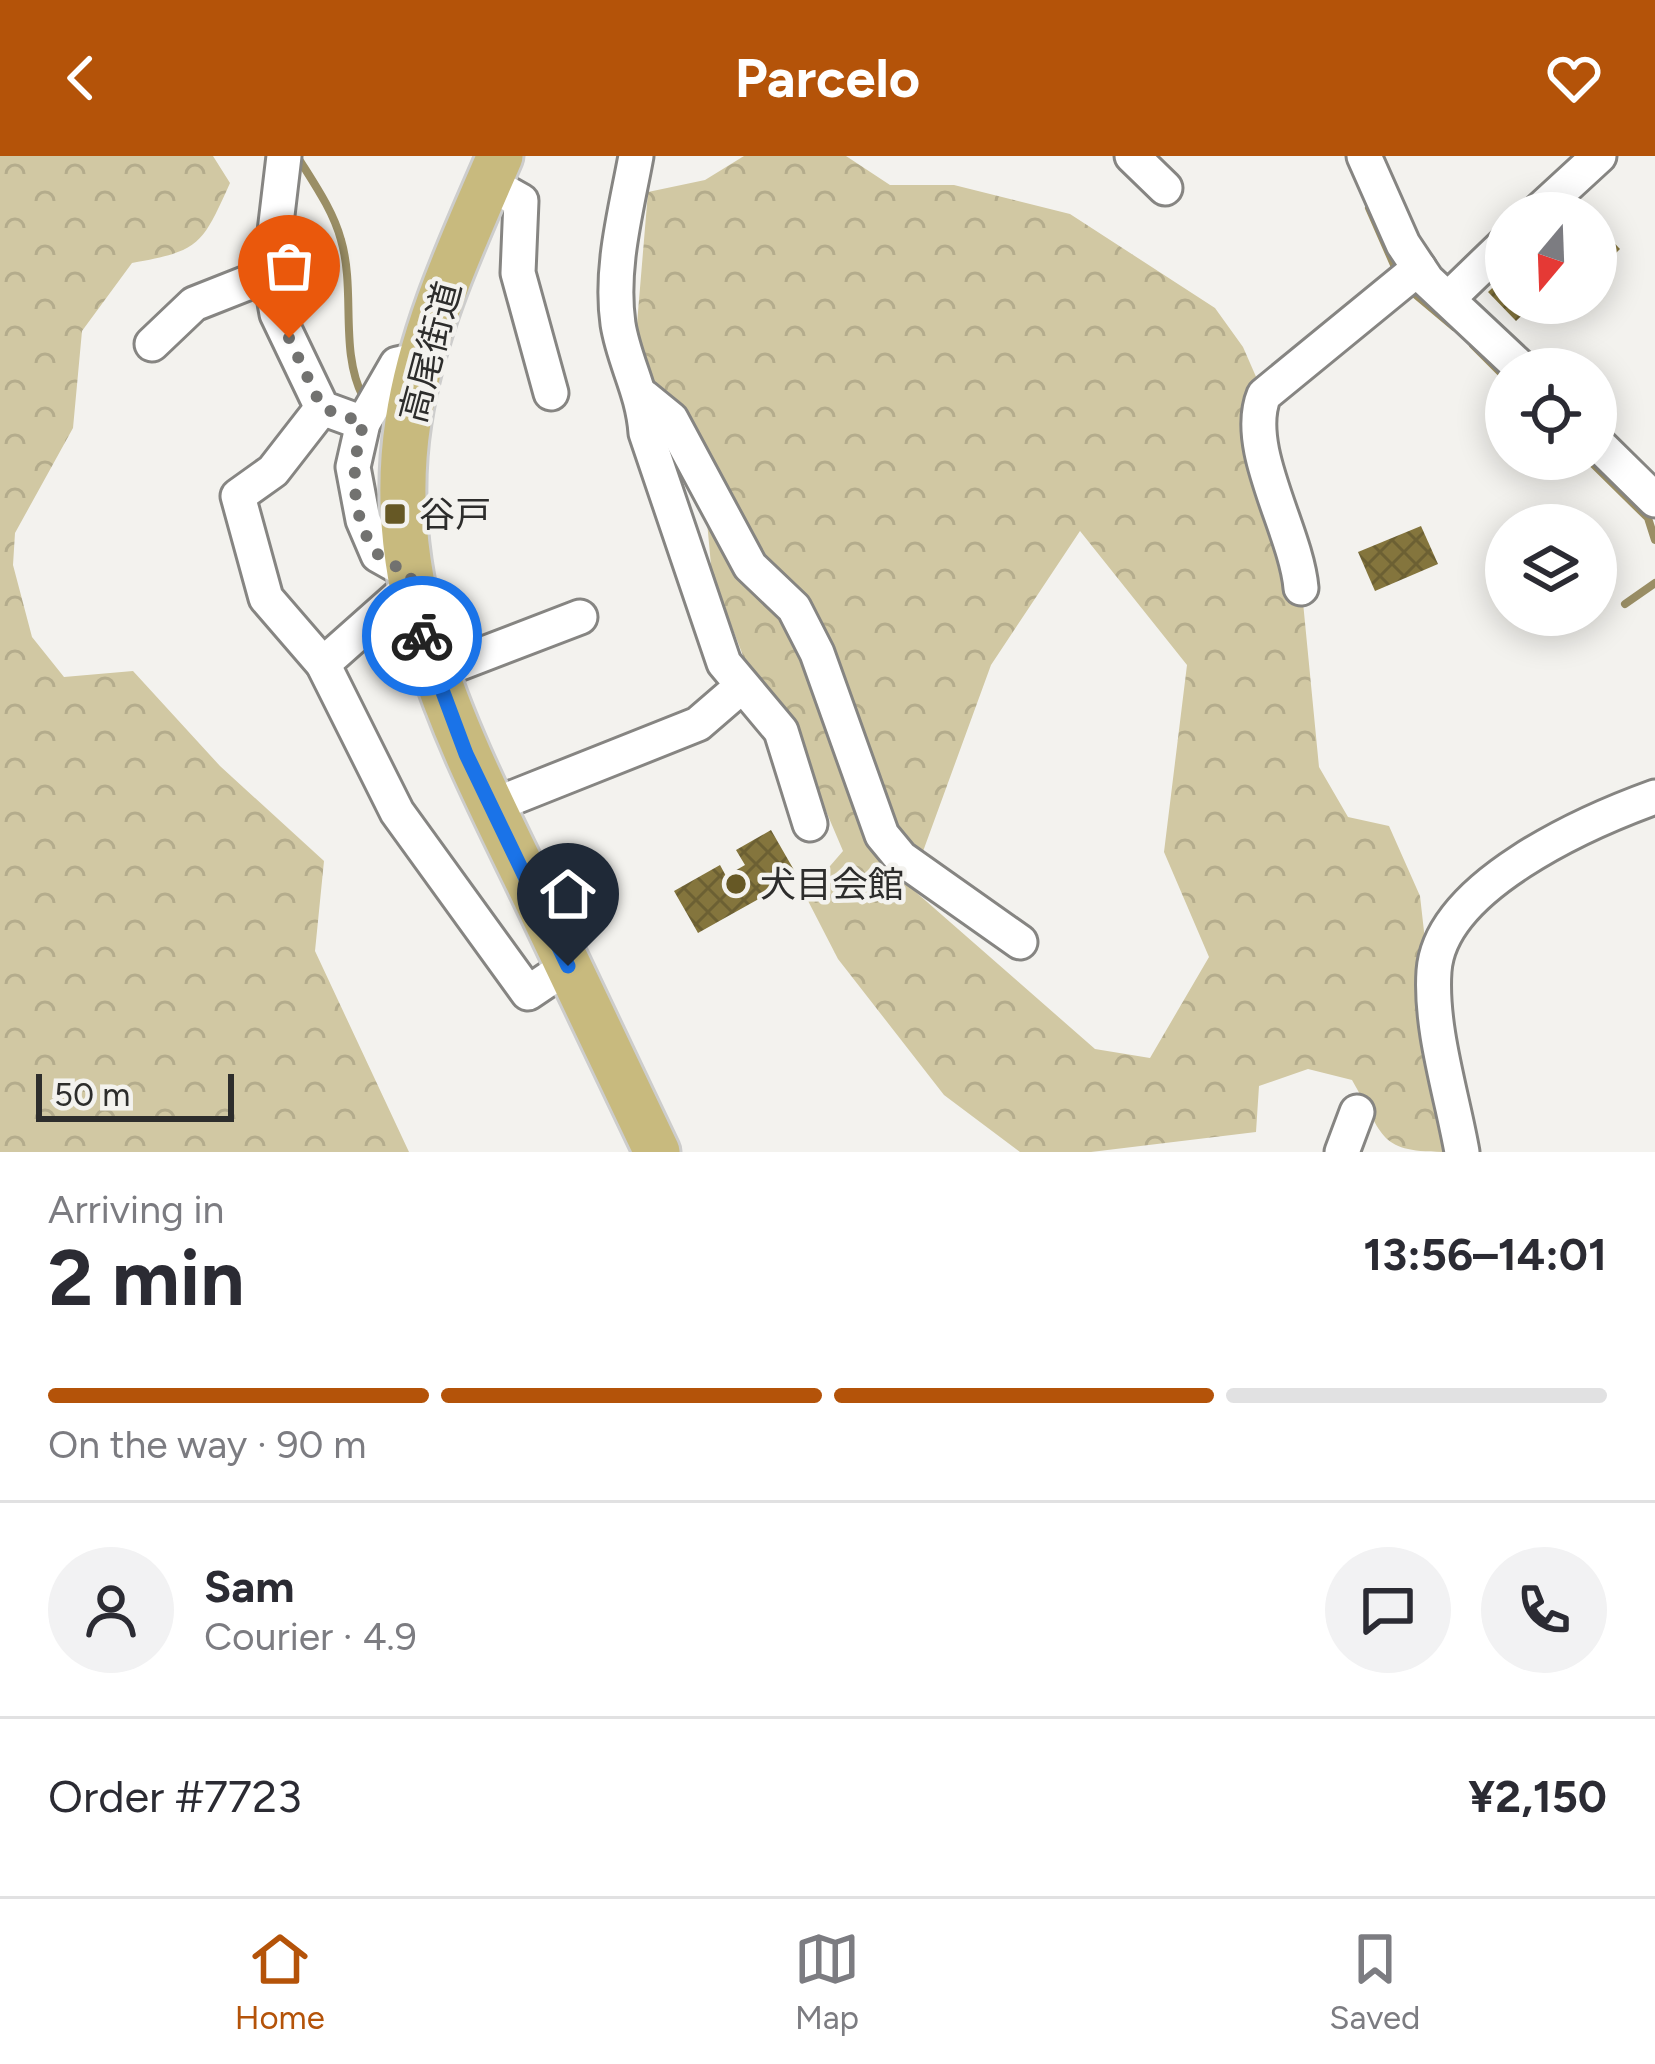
<!DOCTYPE html>
<html lang="en">
<head>
<meta charset="utf-8">
<style>
  :root { --surface:#fff; --page:#f2f2f3; --text:#2b2b33; --muted:#7c7c81; --line:#e1e1e2; --accent:#b45309 }
  body { margin:0; font-family:Figtree,"Noto Sans JP",sans-serif; background:var(--page); color:var(--text); height:100vh; display:flex; flex-direction:column; font-size:45px; white-space:nowrap }
  * { box-sizing:border-box; margin:0 }
  p { font-size:39px; color:var(--muted) }
  .icon { flex:none; width:66px; height:66px; fill:none; stroke:currentColor; stroke-width:2; stroke-linecap:round; stroke-linejoin:round }
  .map { position:relative; height:996px; overflow:hidden }
  .details { display:flex; flex-direction:column; background:var(--surface); flex:1 }
  .details>* { flex:none }
  .needle { width:78px; rotate:199deg }
  .fabs { position:absolute; left:1485px; top:36px; display:grid; gap:24px }
  .fabs a { display:grid; place-items:center; width:132px; height:132px; border-radius:50%; background:var(--surface); box-shadow:0 6px 30px #0003; font-size:60px }
  .scale { position:absolute; left:36px; bottom:30px; width:198px; box-sizing:border-box; padding-left:12px; border:6px solid #2d2d2c; border-top:0; font-size:33px; line-height:42px; white-space:nowrap; color:#2d2d2c; -webkit-text-stroke:9px #f3f2ee; paint-order:stroke }
  .pin { position:absolute; display:grid; place-items:center; width:102px; height:102px; color:#fff; margin:-123px -51px; border-radius:50% 50% 50% 0; rotate:-45deg; box-shadow:0 0 12px #0007 }
  .pin .icon { rotate:45deg }
  .courier { position:absolute; display:grid; place-items:center; width:120px; height:120px; margin:-60px; border:9px solid #1a73e8; border-radius:50%; background:#fff; color:#222; box-shadow:0 3px 15px #0007 }
  .head em { font-style:normal; font-weight:700 }
  .head div { display:flex; flex-direction:column-reverse }
  .head { display:flex; align-items:center; justify-content:space-between; height:204px; padding:0 48px }
  h1 { font-size:78px; font-weight:700; line-height:90px }
  .bar { display:grid; grid-template-columns:repeat(4,1fr); gap:18px 12px; align-content:center; height:144px; padding:0 48px }
  .bar i { height:15px; border-radius:9px; background:var(--line) }
  .bar .selected { background:var(--accent) }
  .bar p { grid-column:span 4 }
  .line { display:flex; align-items:center; gap:30px; padding:0 48px; border-top:3px solid var(--line) }
  .line div { flex:1 }
  .round { display:grid; place-items:center; flex:none; width:126px; height:126px; border-radius:63px; background:var(--page) }
  header { display:flex; justify-content:space-between; align-items:center; height:156px; padding:0 48px; background:var(--accent); color:#fff; font-size:54px; font-weight:700 }
  .tabs { display:flex; justify-content:space-around; align-items:center; height:168px; border-top:3px solid var(--line); background:var(--surface); font-size:33px; color:var(--muted) }
  .tabs a { display:grid; justify-items:center; gap:6px }
  .tabs .selected { color:var(--accent) }
  .map>svg:first-child { display:block }
  .forest { fill:url(#forest-crowns); fill-rule:evenodd }
  .lines { fill:none; stroke-linecap:round; stroke-linejoin:round }
  .stream { stroke:#9a8e65; stroke-width:8 }
  .building { fill:url(#building-cross-hatch) }
  .minor-casing { stroke:#868582; stroke-width:39 }
  .major-casing { stroke:#cdcdcc; stroke-width:51 }
  .minor { stroke:#fff; stroke-width:33 }
  .major { stroke:#c8ba7e; stroke-width:45 }
  .done { stroke:#727270; stroke-width:12; stroke-dasharray:0 21.6 }
  .route { stroke:#1a73e8; stroke-width:15 }
  .poi-dot { fill:#665825; stroke:#f3f2ee; stroke-width:4.5 }
  .labels { text-anchor:middle; stroke-width:9; stroke-linejoin:round; paint-order:stroke }
  .street-label { font-size:36px; fill:#2d2d2c; stroke:#f3f2ee }
  .poi-label { font-size:36px; fill:#2d2d2c; stroke:#f3f2ee; text-anchor:start }
</style>
</head>
<body>
<header><svg class="icon" aria-label="back" viewBox="0 0 24 24"><path d="M15 5l-7 7 7 7"/></svg>Parcelo<svg class="icon" aria-label="heart" viewBox="0 0 24 24"><path d="M12 20l-8-8c-3-5 5-10 8-4 3-6 11-1 8 4z"/></svg></header>
<div class="map">
<svg width="1655" height="996" viewBox="0 0 1655 996">
  <defs>
    <pattern id="forest-crowns" width="20" height="18" patternUnits="userSpaceOnUse" patternTransform="scale(3)"><rect width="20" height="18" fill="#d1c8a3"/><path d="M2 6a3 3 0 1 1 6 0M12 15a3 3 0 1 1 6 0" fill="none" stroke="#b4ac8c"/></pattern>
    <pattern id="building-cross-hatch" width="8" height="8" patternUnits="userSpaceOnUse" patternTransform="scale(3)"><rect width="8" height="8" fill="#84753d"/><path d="M0 0l8 8M0 8l8-8" fill="none" stroke="#6c6033"/></pattern>
  </defs>
  <rect width="100%" height="100%" fill="#f3f2ee"/>
  <g class="forest">
    <path d="M 0,0 L 213,0 L 230,27 C 202,89 200,95 132,107 L 82,175 L 73,272 L 15,377 L 13,409 L 32,481 L 64,521 L 133,515 L 220,610 L 324,705 L 315,795 L 409,996 L 0,996 Z"/>
    <path d="M 744,0 L 846,0 L 890,29 L 954,29 L 1070,58 L 1215,152 L 1243,191 L 1264,239 L 1299,405 L 1319,611 L 1348,661 L 1389,670 L 1420,740 L 1449,996 C 1377,996 1386,983 1352,924 L 1308,913 L 1259,930 L 1256,976 L 1091,996 L 1020,996 L 944,939 L 838,803 L 805,739 L 843,695 L 792,575 L 756,533 L 712,420 L 703,322 L 648,238 L 637,168 L 648,36 L 705,24 ZM 1080,375 L 1187,509 L 1164,696 L 1209,801 L 1150,902 L 1095,893 L 910,731 L 991,509 Z"/>
  </g>
  <g class="lines">
    <g class="stream">
      <path d="M 297,0 C 313,26 333,54 341,84 C 356,135 339,194 363,241"/>
      <path d="M 1369,52 L 1398,118"/>
      <path d="M 1410,134 L 1454,171"/>
      <path d="M 1473,189 L 1506,222"/>
      <path d="M 1588,303 L 1648,362 L 1655,384"/>
      <path d="M 1625,448 L 1655,427"/>
    </g>
  </g>
  <g class="building">
    <path d="M 1596,68 L 1620,93 L 1596,117 Z"/>
    <path d="M 1506,119 L 1506,147 L 1535,147 L 1516,165 L 1488,136 Z"/>
    <path d="M 1421,370 L 1438,408 L 1375,435 L 1358,396 Z"/>
    <path d="M 771,674 L 798,721 L 698,777 L 674,735 L 720,709 L 726,720 L 745,709 L 736,694 Z"/>
  </g>
  <g class="lines">
    <g class="minor-casing">
      <g id="minor">
        <path d="M 284,0 L 270,118 L 277,158 L 322,252 L 363,267"/>
        <path d="M 636,0 C 626,55 610,112 618,168 C 624,206 643,235 646,277 L 724,507 L 781,575 L 810,668"/>
        <path d="M 1132,0 L 1165,32"/>
        <path d="M 1364,0 L 1403,88 L 1427,124 L 1522,213"/>
        <path d="M 489,27 L 521,45 L 518,117 L 551,237"/>
        <path d="M 1537,57 L 1599,0"/>
        <path d="M 1448,143 L 1506,87"/>
        <path d="M 152,188 L 194,148 L 270,118"/>
        <path d="M 644,241 L 671,263 L 750,410 L 794,452 L 817,497 L 882,679 L 901,702 L 1020,786"/>
        <path d="M 322,252 L 273,315 L 238,340 L 266,442 L 323,508 L 397,656 L 528,837 L 568,810"/>
        <path d="M 1596,286 L 1655,344"/>
        <path d="M 410,417 L 378,399 L 363,364 L 353,311 L 363,267 L 397,208 L 420,203"/>
        <path d="M 1301,432 C 1296,374 1242,292 1264,239 L 1419,112"/>
        <path d="M 323,508 L 412,429"/>
        <path d="M 434,517 L 580,461"/>
        <path d="M 492,650 L 698,568 L 742,530"/>
        <path d="M 1342,996 L 1357,956"/>
        <path d="M 1462,996 C 1452,939 1430,873 1434,815 C 1440,730 1586,666 1655,641"/>
      </g>
    </g>
    <g class="major-casing">
      <path id="major" d="M 500,0 C 463,86 422,172 408,266 C 382,435 457,579 528,725 C 571,815 614,906 657,996"/>
    </g>
    <use href="#minor" class="minor"/>
    <use href="#major" class="major"/>
  </g>
  <g class="lines">
    <path class="done" d="M 289,182 L 322,252 L 364,267 C 350,306 350,363 377,397 C 383,406 400,412 410,417 L 422,480"/>
    <path class="route" d="M 422,480 L 466,598 L 568,810"/>
  </g>
  <g class="poi-dot">
    <rect x="383" y="346" width="24" height="24" rx="6"/>
    <circle cx="736" cy="728" r="12"/>
  </g>
  <g class="labels">
    <g class="street-label">
      <text transform="translate(430 196) rotate(-75)" y="13">高尾街道</text>
    </g>
    <g class="poi-label">
      <text x="419" y="371">谷戸</text>
      <text x="760" y="741">犬目会館</text>
    </g>
  </g>
</svg>
<div class="fabs">
<a><svg class="needle" viewBox="-14 -14 28 28"><path d="M0-13l5 13h-10z" fill="#e53935"/><path d="M0 13l5-13h-10z" fill="#7c7c81"/></svg></a>
<a><svg class="icon" aria-label="locate" viewBox="0 0 24 24"><circle cx="12" cy="12" r="6"/><path d="M12 2v4M12 18v4M2 12h4M18 12h4"/></svg></a>
<a><svg class="icon" aria-label="layers" viewBox="0 0 24 24"><path d="M12 4l9 5-9 5-9-5zM3 14l9 5 9-5"/></svg></a>
</div>
<div class="scale">50 m</div>
<div class="pin" style="left:289px;top:182px;background:#ea580c"><svg class="icon" aria-label="bag" viewBox="0 0 24 24"><path d="M5 8h14l-1 12H6zM9 8a3 3 0 0 1 6 0"/></svg></div>
<div class="pin" style="left:568px;top:810px;background:#1f2937"><svg class="icon" aria-label="home" viewBox="0 0 24 24"><path d="M3 11l9-7 9 7M6 9v11h12V9"/></svg></div>
<div class="courier" style="left:422px;top:480px"><svg class="icon" aria-label="bike" viewBox="0 0 24 24"><circle cx="6" cy="16" r="4"/><circle cx="18" cy="16" r="4"/><path d="M6 16l4-8h5l3 8M10 8l3 8H6M13 5h3"/></svg></div>
</div>
<section class="details">
<div class="head"><div><h1>2 min</h1><p>Arriving in</p></div><em>13:56–14:01</em></div>
<div class="bar"><i class="selected"></i><i class="selected"></i><i class="selected"></i><i></i><p>On the way · 90 m</p></div>
<div class="line" style="height:216px"><a class="round"><svg class="icon" aria-label="person" viewBox="0 0 24 24"><circle cx="12" cy="8" r="4"/><path d="M4 21q1-7 8-7t8 7"/></svg></a><div><b>Sam</b><p>Courier · 4.9</p></div><a class="round"><svg class="icon" aria-label="chat" viewBox="0 0 24 24"><path d="M4 5h16v11H9l-5 4z"/></svg></a><a class="round"><svg class="icon" aria-label="phone" viewBox="0 0 24 24"><path d="M5 4h4l2 5-3 2q2 4 5 5l2-3 5 2v4C11 20 4 13 5 4z"/></svg></a></div>
<div class="line" style="height:156px"><div>Order #7723</div><b>¥2,150</b></div>
</section>
<nav class="tabs">
<a class="selected"><svg class="icon" aria-label="home" viewBox="0 0 24 24"><path d="M3 11l9-7 9 7M6 9v11h12V9"/></svg>Home</a>
<a><svg class="icon" aria-label="map" viewBox="0 0 24 24"><path d="M3 6l6-2 6 2 6-2v14l-6 2-6-2-6 2zM9 4v14M15 6v14"/></svg>Map</a>
<a><svg class="icon" aria-label="saved" viewBox="0 0 24 24"><path d="M7 4h10v16l-5-4-5 4z"/></svg>Saved</a>
</nav>
</body>
</html>
